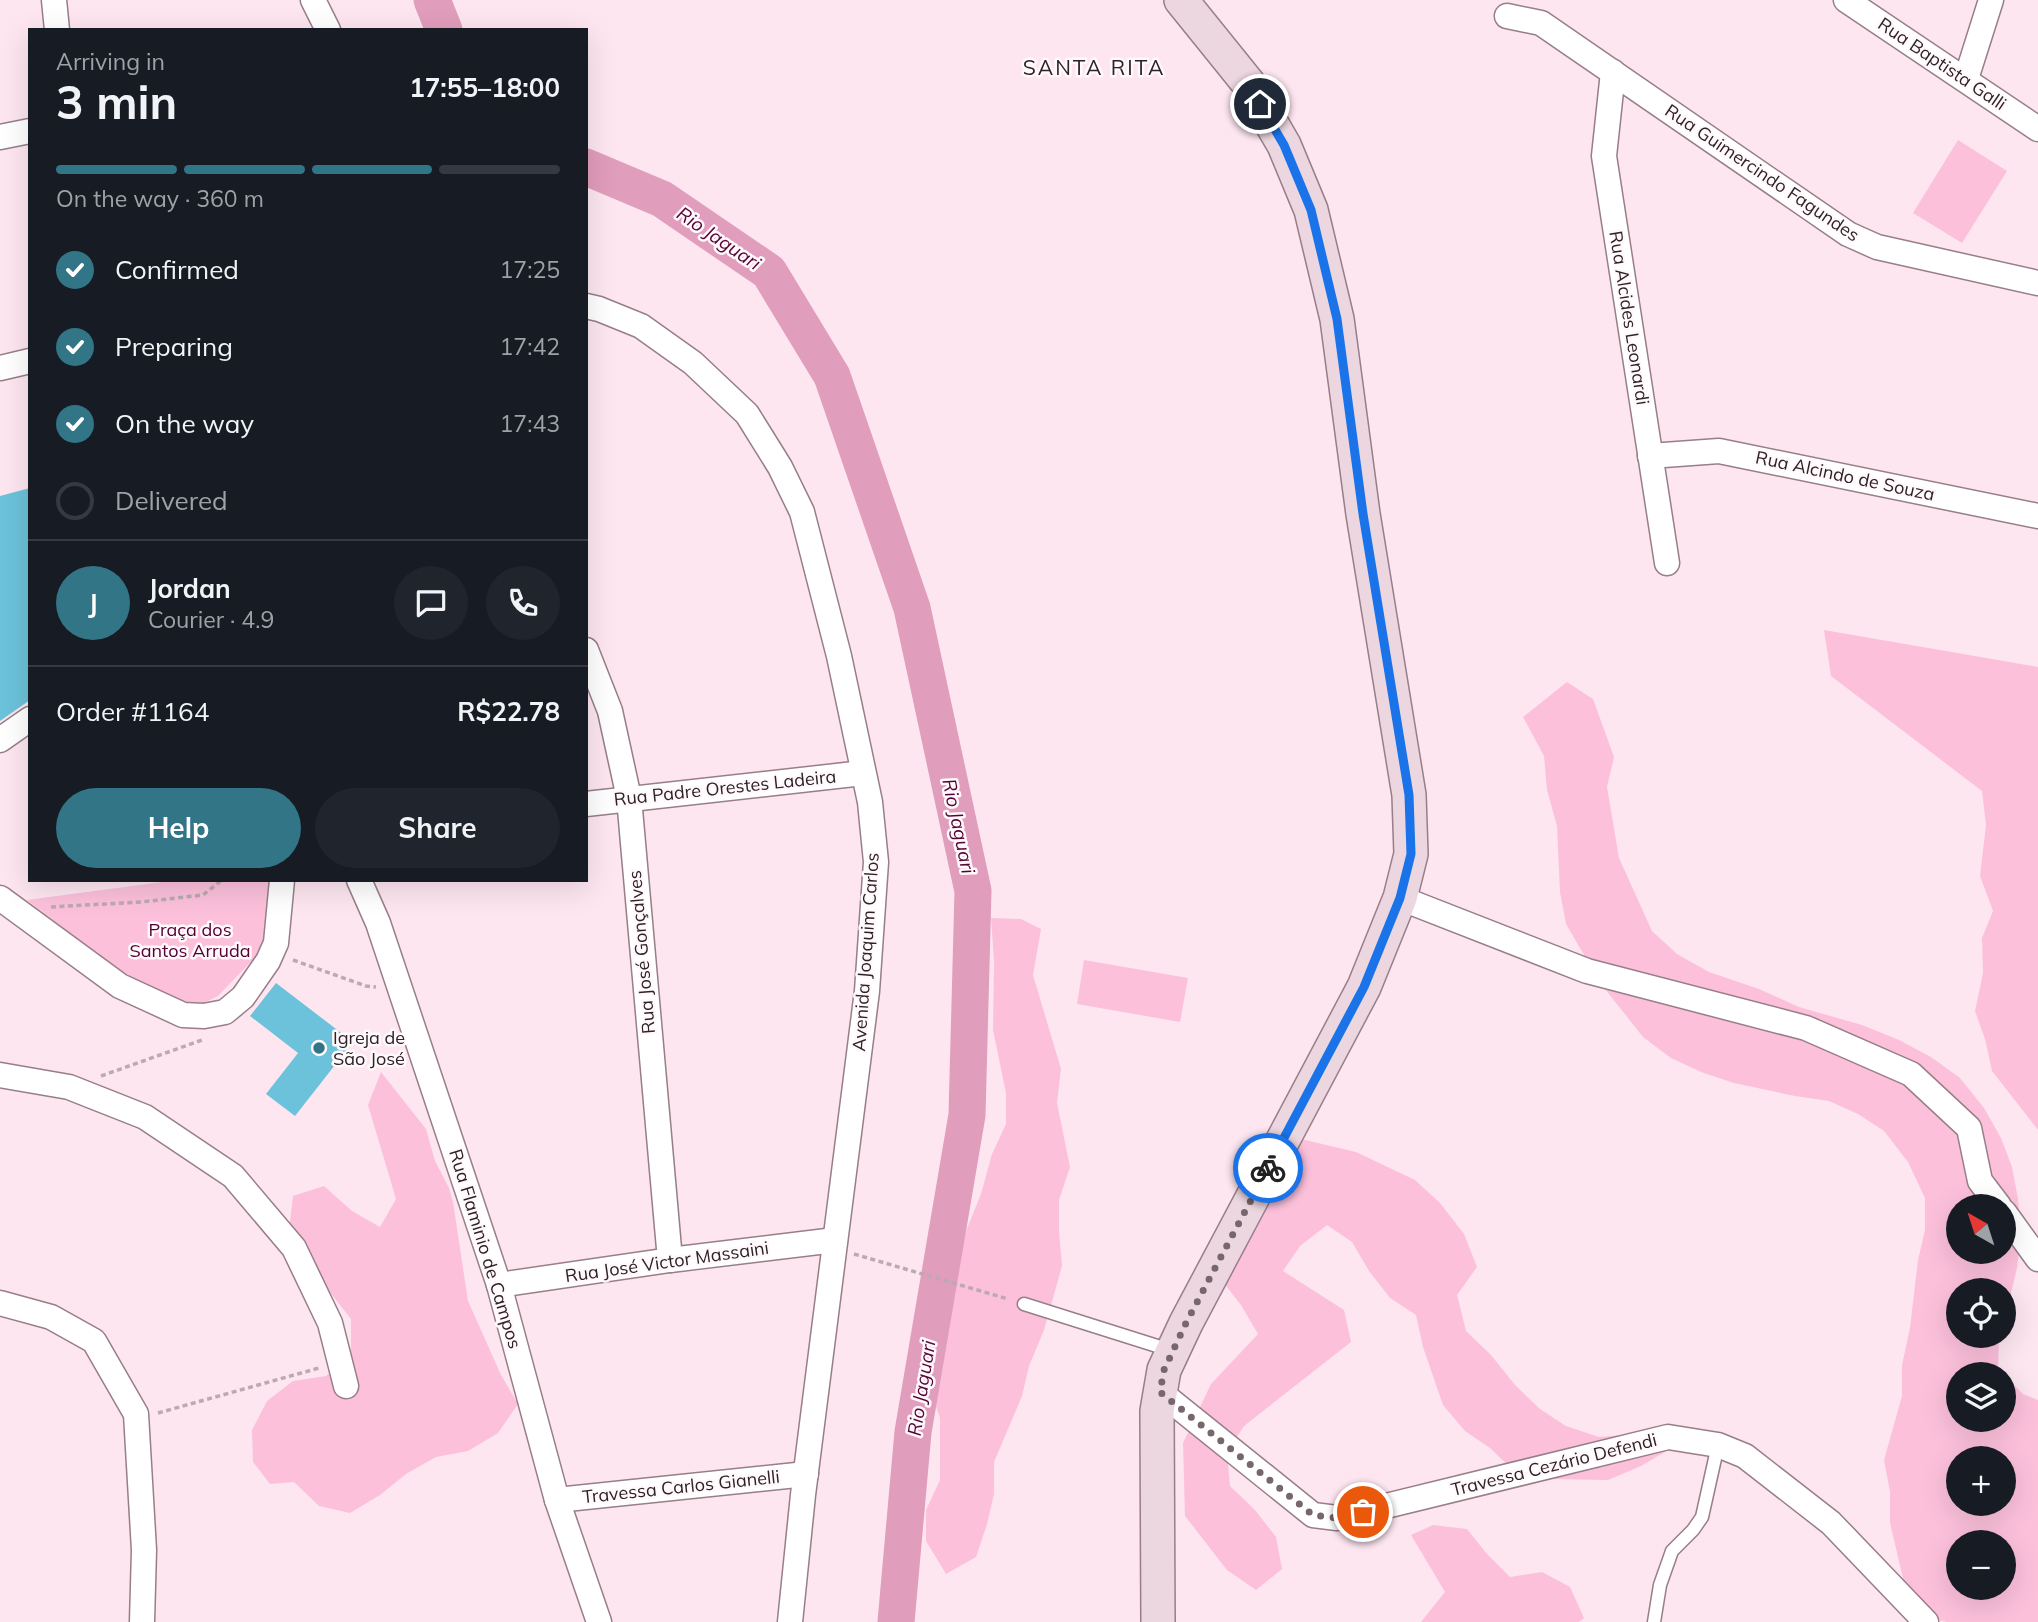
<!DOCTYPE html>
<html lang="en">
<head>
<meta charset="utf-8">
<style>
  :root { --surface:#171b24; --page:#20242c; --text:#f1f3f6; --muted:#9ea1a6; --line:#363941; --accent:#327586 }
  body { margin:0; font-family:Mulish,sans-serif; background:var(--page); color:var(--text); height:100vh; display:flex; flex-direction:column; font-size:26px; white-space:nowrap }
  * { box-sizing:border-box; margin:0 }
  p { font-size:23px; color:var(--muted) }
  .icon { flex:none; width:38px; height:38px; fill:none; stroke:currentColor; stroke-width:2; stroke-linecap:round; stroke-linejoin:round }
  .map { position:relative; flex:1; overflow:hidden }
  .side { position:absolute; left:28px; top:28px; width:560px; height:854px; display:flex; flex-direction:column; background:var(--surface); border-radius:0px; box-shadow:0 7px 28px #0002 }
  .side>* { flex:none }
  .needle { width:46px; rotate:321deg }
  .fabs { position:absolute; left:1946px; top:1194px; display:grid; gap:14px }
  .fabs a { display:grid; place-items:center; width:70px; height:70px; border-radius:50%; background:var(--surface); box-shadow:0 7px 28px #0002; font-size:35px }
  .pin { position:absolute; display:grid; place-items:center; width:60px; height:60px; color:#fff; margin:-30px; border:4px solid #fff; border-radius:50%; box-shadow:0 2px 7px #0007 }
  .courier { position:absolute; display:grid; place-items:center; width:70px; height:70px; margin:-35px; border:5px solid #1a73e8; border-radius:50%; background:#fff; color:#222; box-shadow:0 2px 9px #0007 }
  .head em { font-style:normal; font-weight:700 }
  .head div { display:flex; flex-direction:column-reverse }
  .head { display:flex; align-items:center; justify-content:space-between; height:119px; padding:0 28px }
  h1 { font-size:46px; font-weight:700; line-height:52px }
  .bar { display:grid; grid-template-columns:repeat(4,1fr); gap:10px 7px; align-content:center; height:84px; padding:0 28px }
  .bar i { height:9px; border-radius:5px; background:var(--line) }
  .bar .on { background:var(--accent) }
  .bar p { grid-column:span 4 }
  .line { display:flex; align-items:center; gap:18px; padding:0 28px; border-top:2px solid var(--line) }
  .line div { flex:1 }
  .round { display:grid; place-items:center; flex:none; width:74px; height:74px; border-radius:37px; background:var(--page) }
  ol { padding:0 28px; list-style:none }
  li { display:flex; align-items:center; gap:21px; height:77px }
  li p { margin-inline-start:auto }
  li .icon { padding:7px; border-radius:50%; background:var(--accent); color:#fff; stroke-width:4 }
  li:last-child { color:var(--muted) }
  li i { width:38px; height:38px; border:4px solid var(--line); border-radius:50% }
  .button { display:flex; gap:14px; margin-top:auto; padding:14px 28px }
  .button a { flex:1; height:80px; border-radius:42px; background:var(--accent); color:#fff; font-size:28px; font-weight:700; line-height:80px; text-align:center }
  .button a+a { background:var(--page); color:var(--text) }
  .map>svg:first-child { display:block }
  .green { fill:#fcc0db; fill-rule:evenodd }
  .lines { fill:none; stroke-linecap:round; stroke-linejoin:round }
  .river { stroke:#e19dbc; stroke-width:37 }
  .building { fill:#6bc2da }
  .lane-casing { stroke:#977e89; stroke-width:15 }
  .street-casing { stroke:#977e89; stroke-width:27 }
  .secondary-casing { stroke:#977e89; stroke-width:36 }
  .path { stroke:#bca9b1; stroke-width:3.5; stroke-dasharray:5 3.5; stroke-linecap:butt }
  .lane { stroke:#fff; stroke-width:12 }
  .street { stroke:#fff; stroke-width:24 }
  .secondary { stroke:#ecd6e0; stroke-width:33 }
  .done { stroke:#76676d; stroke-width:7; stroke-dasharray:0 12.6 }
  .route { stroke:#1a73e8; stroke-width:9 }
  .poi-dot { fill:#327586; stroke:#fff9fb; stroke-width:2.5 }
  .labels { text-anchor:middle; stroke-width:5; stroke-linejoin:round; paint-order:stroke }
  .street-label { font-size:18px; fill:#2d2227; stroke:#fff9fb }
  .park-label { font-size:18px; fill:#530134; stroke:#fff9fb }
  .poi-label { font-size:18px; fill:#2d2227; stroke:#fff9fb; text-anchor:start }
  .water-label { font-size:19px; font-style:italic; fill:#550436; stroke:#fff9fb }
  .quarter-label { font-size:21px; letter-spacing:2px; fill:#2d2227; stroke:#fff9fb }
</style>
</head>
<body>
<div class="map">
<svg width="2038" height="1622" viewBox="0 0 2038 1622">
  <rect width="100%" height="100%" fill="#fde6f0"/>
  <g class="green">
    <path d="M 1958,140 L 2007,171 L 1962,243 L 1913,213 Z"/>
    <path d="M 1824,630 L 2038,667 L 2038,1130 L 1992,1071 L 1985,1039 L 1975,1011 L 1983,973 L 1982,938 L 1993,911 L 1980,876 L 1986,825 L 1982,791 L 1831,676 Z"/>
    <path d="M 1567,682 L 1593,699 L 1614,757 L 1607,787 L 1619,858 L 1652,931 L 1677,954 L 1709,972 L 1759,989 L 1799,1007 L 1862,1025 L 1899,1040 L 1931,1057 L 1960,1078 L 1984,1108 L 2001,1138 L 2012,1167 L 2018,1199 L 2021,1234 L 2017,1268 L 2004,1322 L 2004,1290 L 1958,1290 L 1958,1335 L 1999,1335 L 1998,1370 L 2002,1374 L 1958,1374 L 1958,1419 L 2004,1419 L 2004,1375 L 2023,1394 L 2038,1400 L 2038,1622 L 1947,1622 L 1928,1618 L 1906,1591 L 1890,1523 L 1890,1492 L 1884,1460 L 1902,1396 L 1902,1365 L 1910,1328 L 1918,1260 L 1925,1230 L 1925,1198 L 1908,1162 L 1884,1131 L 1858,1114 L 1829,1101 L 1795,1096 L 1734,1083 L 1701,1072 L 1671,1058 L 1643,1037 L 1601,984 L 1566,924 L 1560,892 L 1557,826 L 1547,790 L 1544,756 L 1523,717 ZM 1958,1206 L 2004,1206 L 2004,1251 L 1958,1251 ZM 1958,1458 L 2004,1458 L 2004,1503 L 1958,1503 ZM 1958,1542 L 2004,1542 L 2004,1587 L 1958,1587 Z"/>
    <path d="M 177,880 L 273,880 L 267,945 L 218,996 L 204,1003 L 189,1005 L 150,988 L 107,962 L 27,900 Z"/>
    <path d="M 991,918 L 1021,919 L 1041,929 L 1033,975 L 1061,1069 L 1057,1103 L 1070,1167 L 1059,1200 L 1059,1231 L 1062,1266 L 1044,1330 L 1029,1366 L 1022,1396 L 994,1462 L 994,1494 L 987,1524 L 976,1557 L 946,1574 L 926,1541 L 926,1510 L 940,1480 L 940,1418 L 930,1389 L 944,1328 L 955,1295 L 959,1261 L 966,1231 L 981,1194 L 992,1154 L 1006,1124 L 1006,1093 L 993,1030 L 994,961 Z"/>
    <path d="M 1084,960 L 1188,978 L 1180,1022 L 1077,1004 Z"/>
    <path d="M 381,1072 L 426,1129 L 435,1161 L 449,1188 L 453,1202 L 468,1301 L 501,1375 L 518,1404 L 498,1433 L 468,1451 L 436,1457 L 406,1474 L 380,1495 L 350,1513 L 319,1506 L 294,1482 L 270,1484 L 253,1462 L 252,1430 L 267,1401 L 293,1381 L 326,1376 L 351,1356 L 351,1319 L 311,1268 L 289,1230 L 293,1196 L 324,1186 L 352,1211 L 380,1227 L 396,1199 L 368,1105 Z"/>
    <path d="M 1284,1135 L 1356,1152 L 1415,1180 L 1440,1203 L 1464,1234 L 1477,1267 L 1457,1295 L 1466,1331 L 1491,1355 L 1515,1385 L 1540,1409 L 1566,1426 L 1599,1437 L 1634,1434 L 1670,1449 L 1641,1466 L 1608,1480 L 1546,1479 L 1515,1472 L 1490,1448 L 1465,1431 L 1443,1405 L 1423,1347 L 1416,1315 L 1390,1298 L 1369,1271 L 1352,1242 L 1327,1225 L 1300,1246 L 1283,1271 L 1344,1310 L 1351,1342 L 1244,1426 L 1227,1452 L 1230,1486 L 1255,1510 L 1276,1537 L 1282,1569 L 1256,1590 L 1227,1570 L 1185,1516 L 1183,1443 L 1211,1384 L 1258,1334 L 1241,1305 L 1220,1278 Z"/>
    <path d="M 1433,1525 L 1467,1529 L 1487,1554 L 1510,1577 L 1542,1572 L 1570,1587 L 1584,1618 L 1579,1622 L 1421,1622 L 1445,1592 L 1411,1535 Z"/>
  </g>
  <g class="lines">
    <g class="river">
      <path d="M 432,0 L 444,30"/>
      <path d="M 586,167 L 662,199 L 769,272 L 832,376 L 912,608 L 973,891 L 967,1115 L 913,1432 L 896,1622"/>
    </g>
  </g>
  <g class="building">
    <path d="M 30,488 L 30,700 L 0,721 L 0,496 Z"/>
    <path d="M 276,983 L 353,1042 L 295,1116 L 266,1094 L 298,1053 L 250,1016 Z"/>
  </g>
  <g class="lines">
    <g class="lane-casing">
      <g id="lane">
        <path d="M 1024,1304 L 1173,1351"/>
        <path d="M 1654,1622 L 1660,1585 L 1672,1551 L 1693,1530 L 1702,1517 L 1718,1445"/>
      </g>
    </g>
    <g class="street-casing">
      <g id="street">
        <path d="M 54,0 L 57,30"/>
        <path d="M 313,0 L 328,30"/>
        <path d="M 1846,0 L 2038,129"/>
        <path d="M 1507,16 L 1541,23 L 1848,234 L 1877,247 L 2038,283"/>
        <path d="M 1613,72 L 1604,156 L 1667,563"/>
        <path d="M 1966,79 L 1991,0"/>
        <path d="M 0,137 L 30,131"/>
        <path d="M 586,306 L 599,309 L 641,326 L 693,363 L 747,414 L 780,467 L 802,512 L 839,656 L 870,802 L 876,862 L 867,991 L 803,1495 L 790,1622"/>
        <path d="M 0,368 L 30,361"/>
        <path d="M 1650,456 L 1719,451 L 2038,516"/>
        <path d="M 586,650 L 610,711 L 629,798 L 670,1260"/>
        <path d="M 0,740 L 30,719"/>
        <path d="M 586,804 L 863,773"/>
        <path d="M 359,880 L 378,923 L 499,1285 L 557,1500 L 599,1622"/>
        <path d="M 0,898 L 120,986 L 183,1015 L 204,1016 L 225,1012 L 243,997 L 268,961 L 276,943 L 282,880"/>
        <path d="M 1400,898 L 1587,971 L 1806,1028 L 1911,1074 L 1969,1128 L 1980,1181 L 1999,1206"/>
        <path d="M 0,1075 L 69,1087 L 145,1117 L 233,1176 L 294,1248 L 330,1323 L 346,1386"/>
        <path d="M 2004,1212 L 2038,1259"/>
        <path d="M 499,1285 L 670,1260 L 835,1240"/>
        <path d="M 0,1303 L 51,1317 L 94,1341 L 136,1414 L 144,1550 L 142,1622"/>
        <path d="M 1160,1392 L 1313,1515 L 1337,1518 L 1668,1437 L 1718,1445 L 1745,1456 L 1831,1523 L 1926,1622"/>
        <path d="M 557,1500 L 806,1474"/>
      </g>
    </g>
    <g class="secondary-casing">
      <path id="secondary" d="M 1158,1622 L 1157,1411 L 1164,1370 L 1186,1323 L 1364,987 L 1400,898 L 1411,854 L 1409,795 L 1363,514 L 1337,319 L 1311,210 L 1284,145 L 1248,83 L 1181,0"/>
    </g>
    <g class="path">
      <path d="M 51,907 L 141,902 L 203,895 L 222,880"/>
      <path d="M 293,960 L 366,986 L 376,987"/>
      <path d="M 101,1076 L 202,1040"/>
      <path d="M 854,1254 L 1008,1299"/>
      <path d="M 158,1413 L 319,1368"/>
    </g>
    <use href="#lane" class="lane"/>
    <use href="#street" class="street"/>
    <use href="#secondary" class="secondary"/>
  </g>
  <g class="lines">
    <path class="done" d="M 1268,1168 L 1186,1323 L 1164,1370 L 1160,1392 L 1313,1515 L 1337,1518 L 1363,1512"/>
    <path class="route" d="M 1260,104 L 1284,145 L 1311,210 L 1337,319 L 1363,514 L 1409,795 L 1411,854 L 1400,898 L 1364,987 L 1268,1168"/>
  </g>
  <circle class="poi-dot" cx="319" cy="1048" r="7"/>
  <g class="labels">
    <g class="street-label">
      <text transform="translate(1942 64) rotate(34)" y="6">Rua Baptista Galli</text>
      <text transform="translate(1762 173) rotate(34)" y="6">Rua Guimercindo Fagundes</text>
      <text transform="translate(1629 318) rotate(81)" y="6">Rua Alcides Leonardi</text>
      <text transform="translate(1845 476) rotate(12)" y="6">Rua Alcindo de Souza</text>
      <text transform="translate(725 788) rotate(-6)" y="6">Rua Padre Orestes Ladeira</text>
      <text transform="translate(642 952) rotate(-95)" y="6">Rua José Gonçalves</text>
      <text transform="translate(866 952) rotate(-86)" y="6">Avenida Joaquim Carlos</text>
      <text transform="translate(485 1249) rotate(73)" y="6">Rua Flaminio de Campos</text>
      <text transform="translate(667 1262) rotate(-8)" y="6">Rua José Victor Massaini</text>
      <text transform="translate(1554 1465) rotate(-14)" y="6">Travessa Cezário Defendi</text>
      <text transform="translate(681 1487) rotate(-6)" y="6">Travessa Carlos Gianelli</text>
    </g>
    <g class="park-label">
      <text x="190" y="936">Praça dos<tspan x="190" dy="21">Santos Arruda</tspan></text>
    </g>
    <g class="poi-label">
      <text x="333" y="1044">Igreja de<tspan x="333" dy="21">São José</tspan></text>
    </g>
    <g class="water-label">
      <text transform="translate(719 238) rotate(34)" y="7">Rio Jaguari</text>
      <text transform="translate(959 826) rotate(78)" y="7">Rio Jaguari</text>
      <text transform="translate(921 1388) rotate(-81)" y="7">Rio Jaguari</text>
    </g>
    <g class="quarter-label">
      <text x="1094" y="75">SANTA RITA</text>
    </g>
  </g>
</svg>
<div class="fabs">
<a><svg class="needle" viewBox="-14 -14 28 28"><path d="M0-13l5 13h-10z" fill="#e53935"/><path d="M0 13l5-13h-10z" fill="#9ea1a6"/></svg></a>
<a><svg class="icon" aria-label="locate" viewBox="0 0 24 24"><circle cx="12" cy="12" r="6"/><path d="M12 2v4M12 18v4M2 12h4M18 12h4"/></svg></a>
<a><svg class="icon" aria-label="layers" viewBox="0 0 24 24"><path d="M12 4l9 5-9 5-9-5zM3 14l9 5 9-5"/></svg></a>
<a>+</a>
<a>−</a>
</div>
<div class="pin" style="left:1363px;top:1512px;background:#ea580c"><svg class="icon" aria-label="bag" viewBox="0 0 24 24"><path d="M5 8h14l-1 12H6zM9 8a3 3 0 0 1 6 0"/></svg></div>
<div class="pin" style="left:1260px;top:104px;background:#1f2937"><svg class="icon" aria-label="home" viewBox="0 0 24 24"><path d="M3 11l9-7 9 7M6 9v11h12V9"/></svg></div>
<div class="courier" style="left:1268px;top:1168px"><svg class="icon" aria-label="bike" viewBox="0 0 24 24"><circle cx="6" cy="16" r="4"/><circle cx="18" cy="16" r="4"/><path d="M6 16l4-8h5l3 8M10 8l3 8H6M13 5h3"/></svg></div>
<section class="side">
<div class="head"><div><h1>3 min</h1><p>Arriving in</p></div><em>17:55–18:00</em></div>
<div class="bar"><i class="on"></i><i class="on"></i><i class="on"></i><i></i><p>On the way · 360 m</p></div>
<ol>
<li><svg class="icon" aria-label="check" viewBox="0 0 24 24"><path d="M5 12l5 5 9-10"/></svg>Confirmed<p>17:25</p></li>
<li><svg class="icon" aria-label="check" viewBox="0 0 24 24"><path d="M5 12l5 5 9-10"/></svg>Preparing<p>17:42</p></li>
<li><svg class="icon" aria-label="check" viewBox="0 0 24 24"><path d="M5 12l5 5 9-10"/></svg>On the way<p>17:43</p></li>
<li><i></i>Delivered</li>
</ol>
<div class="line" style="height:126px"><b class="round" style="background:var(--accent);color:#fff">J</b><div><b>Jordan</b><p>Courier · 4.9</p></div><a class="round"><svg class="icon" aria-label="chat" viewBox="0 0 24 24"><path d="M4 5h16v11H9l-5 4z"/></svg></a><a class="round"><svg class="icon" aria-label="phone" viewBox="0 0 24 24"><path d="M5 4h4l2 5-3 2q2 4 5 5l2-3 5 2v4C11 20 4 13 5 4z"/></svg></a></div>
<div class="line" style="height:91px"><div>Order #1164</div><b>R$22.78</b></div>
<div class="button"><a>Help</a><a>Share</a></div>
</section>
</div>
</body>
</html>
